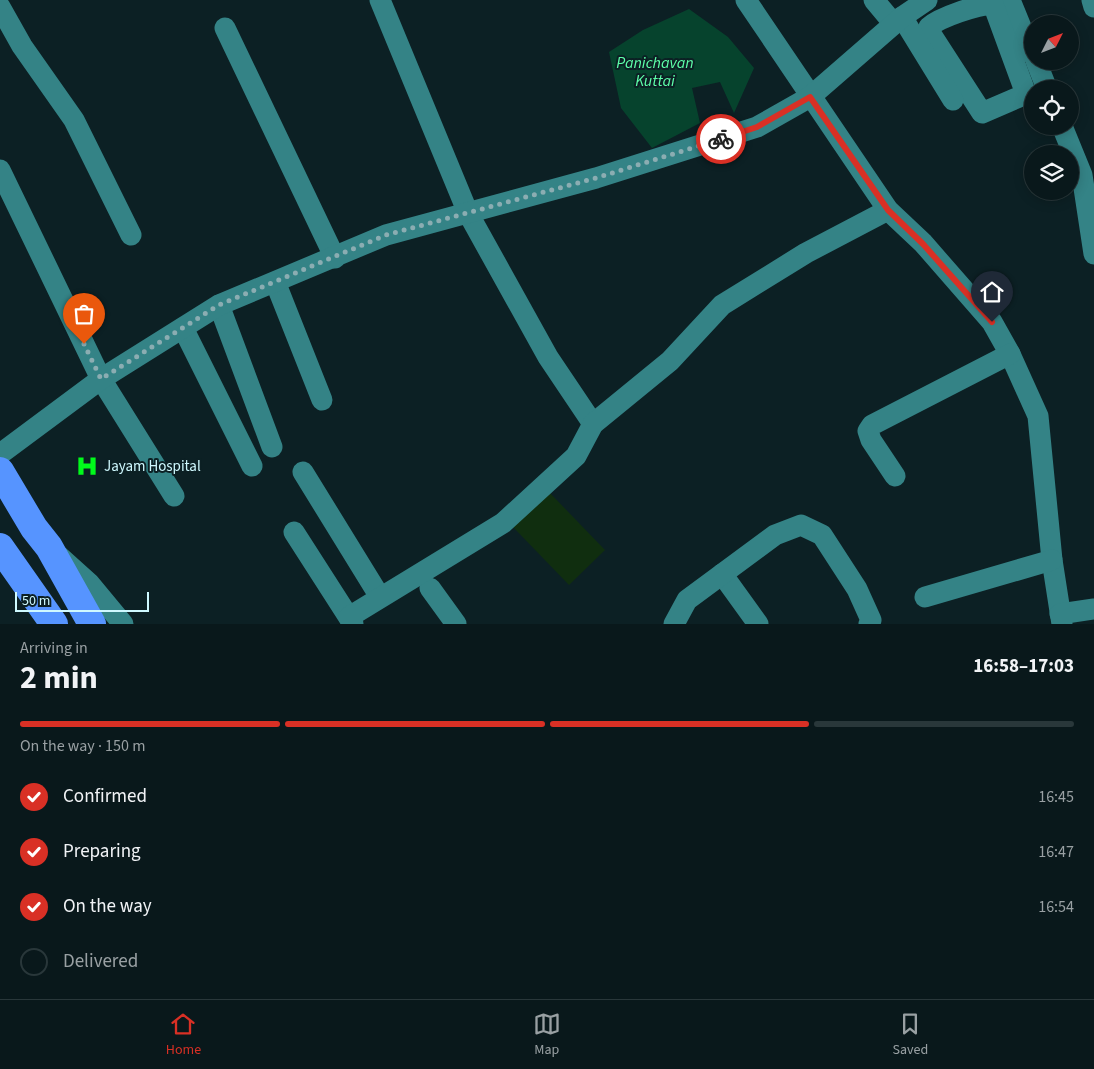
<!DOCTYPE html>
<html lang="en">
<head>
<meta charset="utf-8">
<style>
  :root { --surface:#09181b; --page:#172528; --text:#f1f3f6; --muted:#99a0a3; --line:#29373a; --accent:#d93025 }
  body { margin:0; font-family:"Source Sans 3",sans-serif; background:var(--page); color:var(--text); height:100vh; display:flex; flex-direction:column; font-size:19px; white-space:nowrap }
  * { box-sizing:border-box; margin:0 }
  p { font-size:16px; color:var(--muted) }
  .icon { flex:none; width:28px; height:28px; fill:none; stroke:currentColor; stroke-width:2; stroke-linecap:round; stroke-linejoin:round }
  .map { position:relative; height:624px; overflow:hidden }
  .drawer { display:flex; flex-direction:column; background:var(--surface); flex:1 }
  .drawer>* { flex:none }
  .needle { width:32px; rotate:48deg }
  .buttons { position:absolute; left:1024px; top:15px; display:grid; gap:10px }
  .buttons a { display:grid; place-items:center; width:55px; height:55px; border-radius:50%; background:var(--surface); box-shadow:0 2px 12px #0003,0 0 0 1px var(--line); font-size:25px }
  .scale { position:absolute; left:15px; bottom:12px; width:134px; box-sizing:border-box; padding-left:5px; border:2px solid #cff9ff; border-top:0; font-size:14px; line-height:18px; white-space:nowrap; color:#cff9ff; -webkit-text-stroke:4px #0c2024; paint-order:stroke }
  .pin { position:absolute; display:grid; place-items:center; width:42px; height:42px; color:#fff; margin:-51px -21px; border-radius:50% 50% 50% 0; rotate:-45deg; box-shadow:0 0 5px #0007 }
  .pin .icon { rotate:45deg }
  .courier { position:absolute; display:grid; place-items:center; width:50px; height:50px; margin:-25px; border:4px solid #d93025; border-radius:50%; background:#fff; color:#222; box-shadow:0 1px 6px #0007 }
  .headline em { font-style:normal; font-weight:700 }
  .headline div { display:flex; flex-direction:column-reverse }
  .headline { display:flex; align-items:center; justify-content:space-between; height:85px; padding:0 20px }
  h1 { font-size:32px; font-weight:700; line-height:38px }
  .bar { display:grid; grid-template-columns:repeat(4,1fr); gap:8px 5px; align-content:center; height:60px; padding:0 20px }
  .bar i { height:6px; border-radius:4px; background:var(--line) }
  .bar .current { background:var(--accent) }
  .bar p { grid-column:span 4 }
  ol { padding:0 20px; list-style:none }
  li { display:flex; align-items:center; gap:15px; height:55px }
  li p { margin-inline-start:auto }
  li .icon { padding:5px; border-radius:50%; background:var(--accent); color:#fff; stroke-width:4 }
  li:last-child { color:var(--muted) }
  li i { width:28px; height:28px; border:2px solid var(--line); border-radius:50% }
  .menu { display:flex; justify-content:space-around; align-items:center; height:70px; border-top:1px solid var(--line); background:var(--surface); font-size:14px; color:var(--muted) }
  .menu a { display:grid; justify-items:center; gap:2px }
  .menu .current { color:var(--accent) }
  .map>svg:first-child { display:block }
  .green { fill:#102e0f }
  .water { fill:#06432d }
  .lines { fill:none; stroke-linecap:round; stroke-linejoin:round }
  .minor { stroke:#348386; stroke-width:21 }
  .major { stroke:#5694ff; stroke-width:28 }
  .done { stroke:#8badb2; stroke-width:5; stroke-dasharray:0 9 }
  .route { stroke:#d93025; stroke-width:6 }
  .labels { text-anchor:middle; stroke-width:4; stroke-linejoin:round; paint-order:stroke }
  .poi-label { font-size:15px; fill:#cff9ff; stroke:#0c2024; text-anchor:start }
  .water-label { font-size:16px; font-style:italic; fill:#5dffa9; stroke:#0c2024 }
</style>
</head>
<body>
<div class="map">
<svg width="1094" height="624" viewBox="0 0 1094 624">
  <rect width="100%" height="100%" fill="#0c2024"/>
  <path class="green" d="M 549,492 L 605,550 L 569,585 L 513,527 Z"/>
  <path class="water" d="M 689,9 L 728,37 L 754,68 L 734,113 L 720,82 L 692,88 L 700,123 L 652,148 L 621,108 L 609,52 L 643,30 Z"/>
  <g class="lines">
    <g class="minor">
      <path d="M 380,0 L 468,213 L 548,357 L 593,424"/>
      <path d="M 746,0 L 888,210 L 923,243 L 992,322 L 1010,354 L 1038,416 L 1052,560 L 1062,624"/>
      <path d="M 874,0 L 894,24"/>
      <path d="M 1010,0 L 1032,54"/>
      <path d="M 1092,0 L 1094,7"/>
      <path d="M 993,4 L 1026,94 L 982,113 L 929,31 L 929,27 C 940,17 977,5 993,4 Z"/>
      <path d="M 0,7 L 22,46 L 74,120 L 131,235"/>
      <path d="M 902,17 L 953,100"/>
      <path d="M 225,28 L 335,258"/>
      <path d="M 1036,61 L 1047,89"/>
      <path d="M 1062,126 L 1082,175 L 1094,254"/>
      <path d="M 0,170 L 101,379 L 174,496"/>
      <path d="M 276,284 L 322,400"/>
      <path d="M 219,305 L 272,447"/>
      <path d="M 183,328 L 252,466"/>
      <path d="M 0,454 L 101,379 L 219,305 L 386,235 L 596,178 L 757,127 L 810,97 L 902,17 L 927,0"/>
      <path d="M 303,472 L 380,597"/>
      <path d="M 895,476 L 871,440 L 868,431 L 872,425 L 1010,354"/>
      <path d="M 294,532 L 353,624"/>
      <path d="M 59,556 L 89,583 L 123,624"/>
      <path d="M 722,574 L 758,624"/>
      <path d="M 430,588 L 456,624"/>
      <path d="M 925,597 L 1052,560"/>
      <path d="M 1060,614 L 1094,609"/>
      <path d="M 349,617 L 503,523 L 576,456 L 593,424 L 670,361 L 722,305 L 806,253 L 888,210"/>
      <path d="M 674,624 L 687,600 L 775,535 L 801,525 L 822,535 L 857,589 L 871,620 L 869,624"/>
    </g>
    <g class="major">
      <path d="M 0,471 L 34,528 L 49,547 L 92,624"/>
      <path d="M 0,547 L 54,624"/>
    </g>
  </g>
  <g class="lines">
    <path class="done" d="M 84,344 L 101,379 L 219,305 L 386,235 L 596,178 L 721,139"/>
    <path class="route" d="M 721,139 L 757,127 L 810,97 L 888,210 L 923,244 L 992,322"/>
  </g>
  <defs>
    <g id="hospital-bare" transform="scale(1.725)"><path d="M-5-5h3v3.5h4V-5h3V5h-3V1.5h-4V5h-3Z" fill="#00fa1b" stroke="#0c2024" stroke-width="2.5" paint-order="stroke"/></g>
  </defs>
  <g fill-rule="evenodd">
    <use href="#hospital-bare" x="87" y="466"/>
  </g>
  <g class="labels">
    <g class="poi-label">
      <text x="104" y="471">Jayam Hospital</text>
    </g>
    <g class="water-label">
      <text x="655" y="68">Panichavan<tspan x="655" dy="18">Kuttai</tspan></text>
    </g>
  </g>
</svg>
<div class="buttons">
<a><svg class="needle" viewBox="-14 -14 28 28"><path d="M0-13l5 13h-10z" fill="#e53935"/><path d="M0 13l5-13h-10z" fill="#99a0a3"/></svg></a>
<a><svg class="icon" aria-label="locate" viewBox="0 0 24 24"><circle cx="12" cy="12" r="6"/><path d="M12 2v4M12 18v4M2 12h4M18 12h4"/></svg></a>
<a><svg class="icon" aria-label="layers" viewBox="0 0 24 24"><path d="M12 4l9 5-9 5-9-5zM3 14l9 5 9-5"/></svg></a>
</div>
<div class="scale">50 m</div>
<div class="pin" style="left:84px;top:344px;background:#ea580c"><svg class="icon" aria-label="bag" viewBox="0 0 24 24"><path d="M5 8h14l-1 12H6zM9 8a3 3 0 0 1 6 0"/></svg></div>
<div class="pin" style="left:992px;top:322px;background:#1f2937"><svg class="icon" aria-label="home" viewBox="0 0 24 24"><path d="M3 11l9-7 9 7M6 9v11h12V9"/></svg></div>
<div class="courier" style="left:721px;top:139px"><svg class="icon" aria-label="bike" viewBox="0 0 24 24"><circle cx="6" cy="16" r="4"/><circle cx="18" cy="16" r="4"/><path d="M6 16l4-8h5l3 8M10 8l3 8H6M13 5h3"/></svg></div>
</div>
<section class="drawer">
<div class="headline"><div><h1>2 min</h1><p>Arriving in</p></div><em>16:58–17:03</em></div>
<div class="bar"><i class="current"></i><i class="current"></i><i class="current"></i><i></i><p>On the way · 150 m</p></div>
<ol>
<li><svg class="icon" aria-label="check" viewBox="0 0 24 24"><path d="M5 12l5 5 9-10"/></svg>Confirmed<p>16:45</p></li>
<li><svg class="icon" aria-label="check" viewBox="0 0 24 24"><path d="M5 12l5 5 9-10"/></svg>Preparing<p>16:47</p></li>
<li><svg class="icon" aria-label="check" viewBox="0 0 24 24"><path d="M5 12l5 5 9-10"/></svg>On the way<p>16:54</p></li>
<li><i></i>Delivered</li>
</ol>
</section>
<nav class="menu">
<a class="current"><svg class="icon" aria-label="home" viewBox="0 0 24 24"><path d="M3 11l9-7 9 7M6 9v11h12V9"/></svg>Home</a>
<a><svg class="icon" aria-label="map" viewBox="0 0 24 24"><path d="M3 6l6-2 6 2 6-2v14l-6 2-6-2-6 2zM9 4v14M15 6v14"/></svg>Map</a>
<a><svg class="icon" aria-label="saved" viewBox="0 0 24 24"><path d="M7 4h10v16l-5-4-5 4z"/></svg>Saved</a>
</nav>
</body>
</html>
